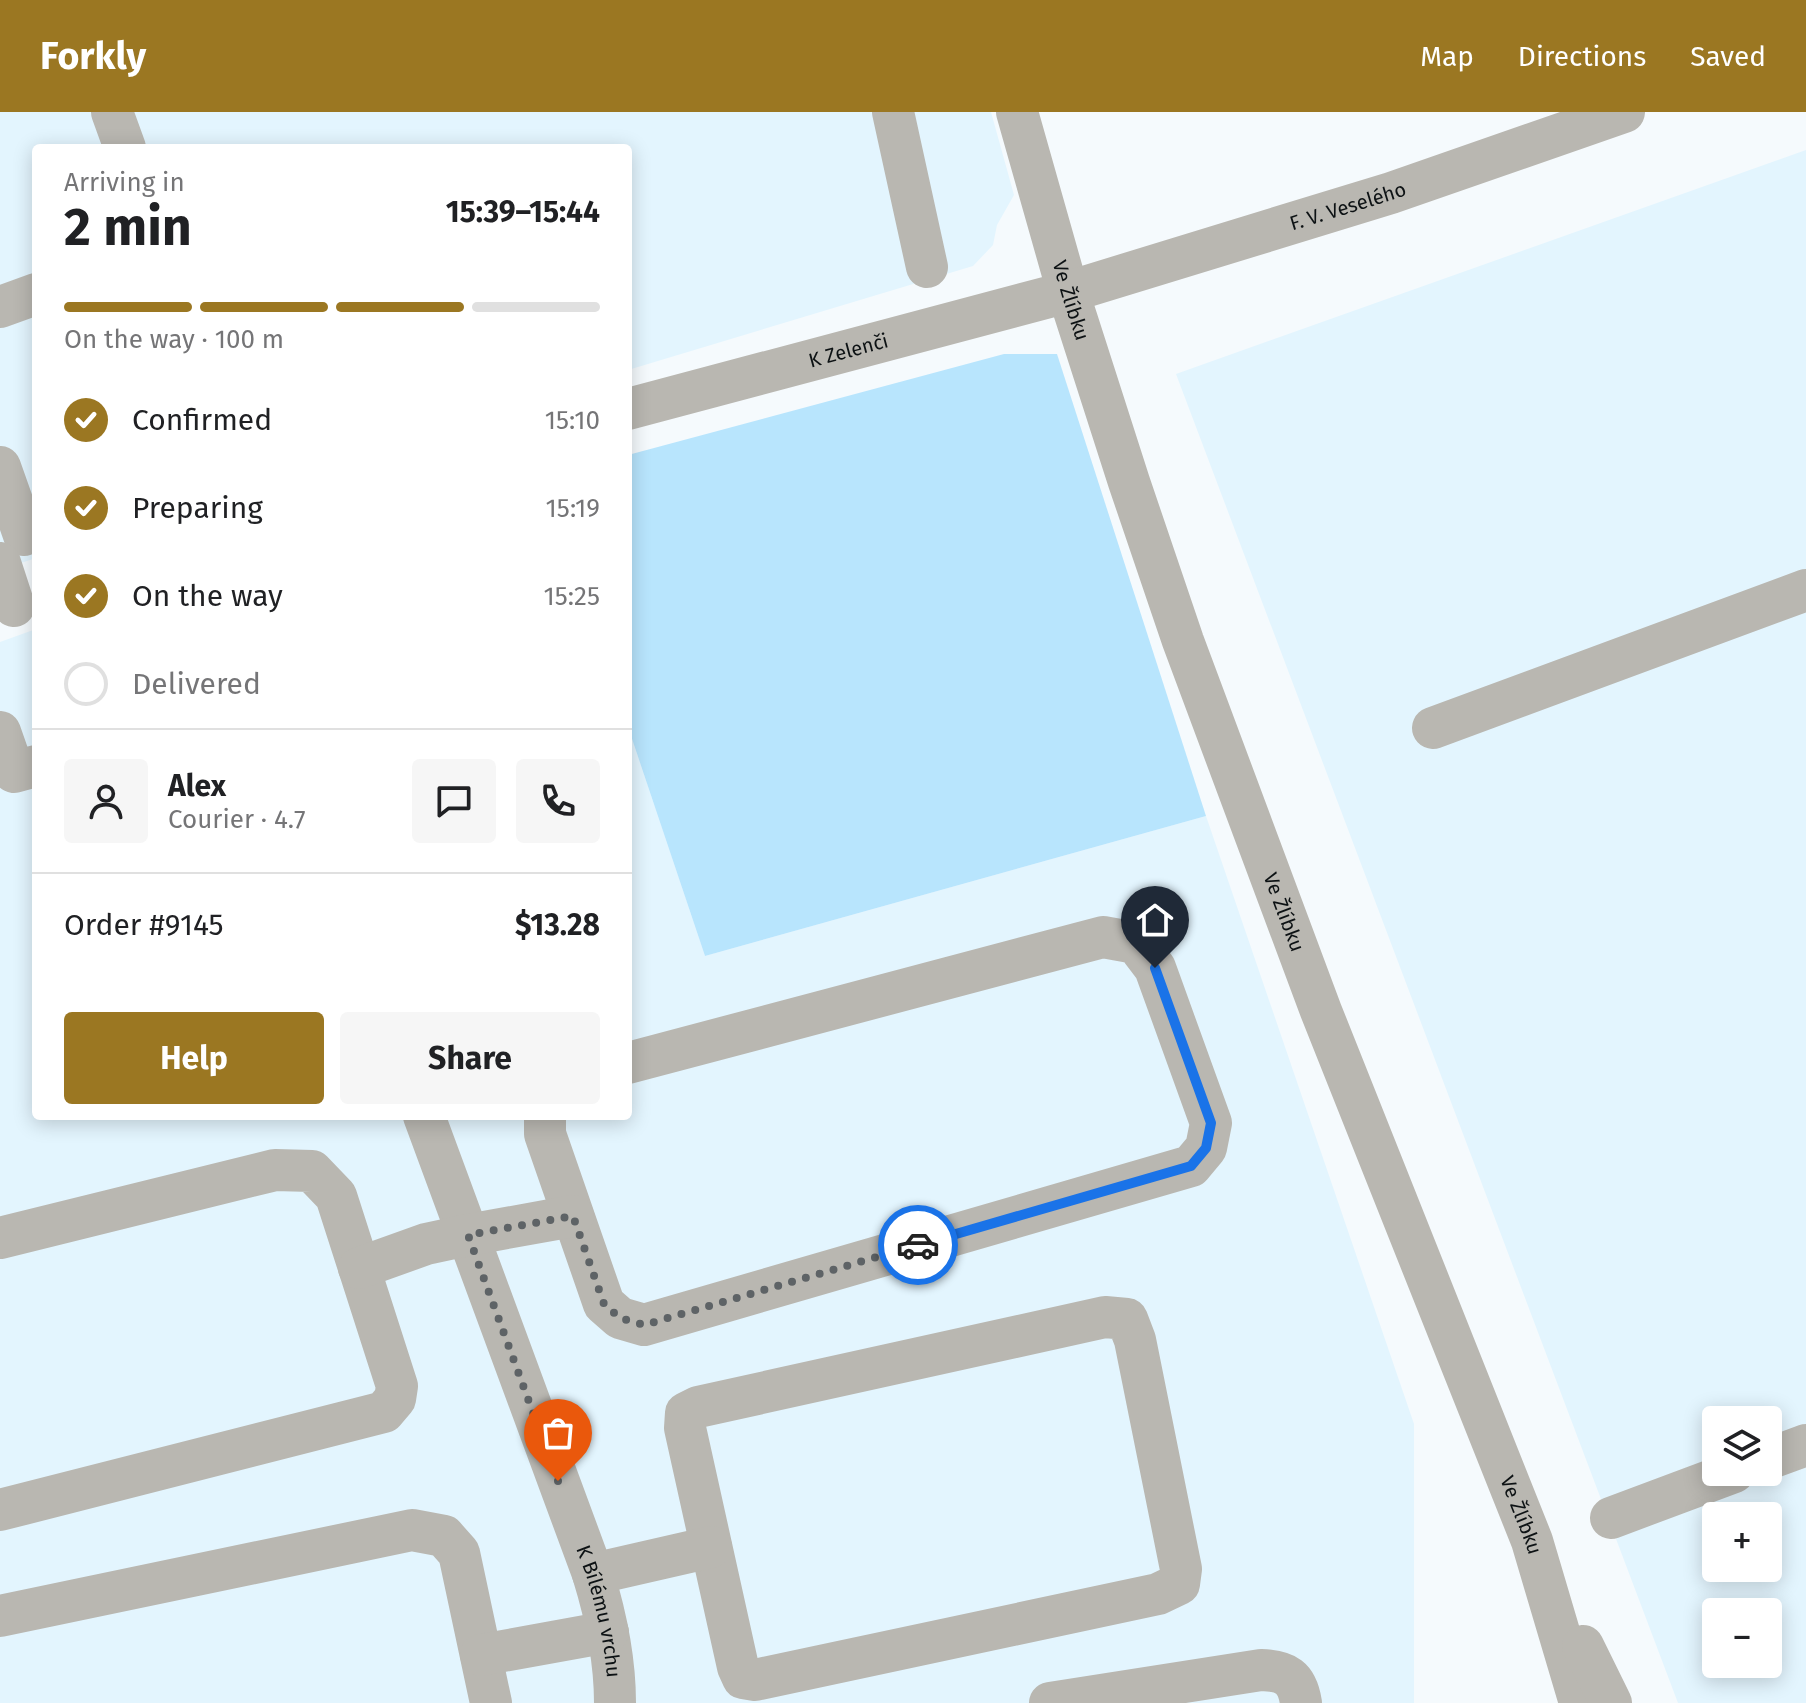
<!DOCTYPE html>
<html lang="en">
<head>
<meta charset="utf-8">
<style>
  :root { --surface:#fff; --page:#f6f6f6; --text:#202124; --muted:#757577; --line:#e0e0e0; --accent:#9b7722 }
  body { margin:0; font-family:"Fira Sans",sans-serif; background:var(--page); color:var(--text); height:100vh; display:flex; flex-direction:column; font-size:30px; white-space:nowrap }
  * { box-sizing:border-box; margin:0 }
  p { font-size:26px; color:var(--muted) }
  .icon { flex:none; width:44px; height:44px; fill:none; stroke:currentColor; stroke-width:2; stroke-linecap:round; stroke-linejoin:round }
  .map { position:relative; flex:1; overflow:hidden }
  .panel { position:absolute; left:32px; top:32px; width:600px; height:976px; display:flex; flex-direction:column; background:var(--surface); border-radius:8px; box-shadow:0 4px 20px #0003 }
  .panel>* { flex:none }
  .controls { position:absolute; left:1702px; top:1294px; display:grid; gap:16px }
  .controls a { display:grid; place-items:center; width:80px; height:80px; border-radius:8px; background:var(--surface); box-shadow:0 4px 20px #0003; font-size:40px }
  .pin { position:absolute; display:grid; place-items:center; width:68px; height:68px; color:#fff; margin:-82px -34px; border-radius:50% 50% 50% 0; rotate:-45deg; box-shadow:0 0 8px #0007 }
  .pin .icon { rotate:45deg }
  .courier { position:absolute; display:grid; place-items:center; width:80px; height:80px; margin:-40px; border:6px solid #1a73e8; border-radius:50%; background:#fff; color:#222; box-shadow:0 2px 10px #0007 }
  .summary em { font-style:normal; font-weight:700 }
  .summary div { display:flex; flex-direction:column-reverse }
  .summary { display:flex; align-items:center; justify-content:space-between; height:136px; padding:0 32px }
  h1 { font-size:52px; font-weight:700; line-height:60px }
  .bar { display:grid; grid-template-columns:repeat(4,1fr); gap:12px 8px; align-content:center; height:96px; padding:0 32px }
  .bar i { height:10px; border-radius:6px; background:var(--line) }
  .bar .active { background:var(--accent) }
  .bar p { grid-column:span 4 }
  .line { display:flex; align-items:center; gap:20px; padding:0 32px; border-top:2px solid var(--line) }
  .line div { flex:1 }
  .round { display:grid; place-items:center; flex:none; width:84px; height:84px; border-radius:8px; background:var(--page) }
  ol { padding:0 32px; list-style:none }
  li { display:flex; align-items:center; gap:24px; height:88px }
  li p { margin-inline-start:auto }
  li .icon { padding:8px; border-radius:50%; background:var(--accent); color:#fff; stroke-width:4 }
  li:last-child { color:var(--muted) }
  li i { width:44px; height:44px; border:4px solid var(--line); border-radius:50% }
  .primary-button { display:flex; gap:16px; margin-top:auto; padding:16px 32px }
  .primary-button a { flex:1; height:92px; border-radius:8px; background:var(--accent); color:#fff; font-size:32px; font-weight:700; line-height:92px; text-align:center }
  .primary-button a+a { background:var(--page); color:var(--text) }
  header { display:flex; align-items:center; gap:48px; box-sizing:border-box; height:112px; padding:0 40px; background:var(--accent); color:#fff }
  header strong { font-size:38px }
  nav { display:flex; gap:44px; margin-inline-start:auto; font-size:28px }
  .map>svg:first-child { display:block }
  .built { fill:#e3f5fe; fill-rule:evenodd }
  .green { fill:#b8e5fd }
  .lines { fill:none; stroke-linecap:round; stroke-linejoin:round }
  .minor { stroke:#b9b7b1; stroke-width:42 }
  .done { stroke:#5e6366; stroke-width:8; stroke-dasharray:0 14.4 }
  .route { stroke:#1a73e8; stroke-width:10 }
  .labels { text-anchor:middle; stroke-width:7; stroke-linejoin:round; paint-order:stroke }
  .street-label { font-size:20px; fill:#0d1214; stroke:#fff }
</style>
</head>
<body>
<header>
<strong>Forkly</strong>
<nav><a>Map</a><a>Directions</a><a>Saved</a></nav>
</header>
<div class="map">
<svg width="1806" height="1591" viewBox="0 0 1806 1591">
  <rect width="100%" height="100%" fill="#f5fafd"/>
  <g class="built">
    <path d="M 0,0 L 991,0 L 1014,83 L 997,113 L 993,133 L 973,154 L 628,258 L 628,36 L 36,36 L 36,446 L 0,458 Z"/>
    <path d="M 1806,38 L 1806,1591 L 1678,1591 L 1176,262 ZM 1716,1308 L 1768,1308 L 1768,1360 L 1716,1360 ZM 1716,1404 L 1768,1404 L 1768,1456 L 1716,1456 ZM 1716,1500 L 1768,1500 L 1768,1552 L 1716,1552 Z"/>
    <path d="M 36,517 L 36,1004 L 628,1004 L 628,615 L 705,844 L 1206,704 L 1414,1312 L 1414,1591 L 0,1591 L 0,530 Z"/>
  </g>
  <path class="green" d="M 1004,242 L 1057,242 L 1206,704 L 705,844 L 628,615 L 628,343 Z"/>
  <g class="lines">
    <g class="minor">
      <path d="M 112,0 L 125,36"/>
      <path d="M 893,0 L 927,155"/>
      <path id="s1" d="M 1017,0 L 1068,180 L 1129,370 L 1183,529 L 1321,899 L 1532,1429 L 1580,1591"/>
      <path d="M 0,195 L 36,182"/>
      <path id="s2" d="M 628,297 L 1068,180 L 1391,81 L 1624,0"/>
      <path d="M 0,355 L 24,423"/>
      <path d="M 0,451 L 14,494"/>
      <path d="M 1433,616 L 1806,478"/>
      <path d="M 0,620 L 14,660 L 36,654"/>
      <path id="s3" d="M 424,1004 L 593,1462 C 606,1504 615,1547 615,1591"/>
      <path d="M 545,1004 L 545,1022 L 604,1192 L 620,1206 L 644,1213 L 1191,1054 L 1206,1036 L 1211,1011 L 1155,856 L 1136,831 L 1103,825 L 628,951"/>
      <path d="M 0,1126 L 275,1058 L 312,1059 L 336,1084 L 397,1274 L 395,1287 L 384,1300 L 0,1398"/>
      <path d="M 359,1156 L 426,1132 L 468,1123 L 573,1104"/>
      <path d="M 1105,1205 L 1127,1207 L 1135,1228 L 1181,1457 L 1179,1472 L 1158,1482 L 755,1568 L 743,1566 L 738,1555 L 685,1316 L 686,1301 L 698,1295 Z"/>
      <path d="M 1768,1347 L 1806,1333"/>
      <path d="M 1611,1406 L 1734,1360"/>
      <path d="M 593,1462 L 711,1435"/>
      <path d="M 0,1504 L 412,1418 L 444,1424 L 459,1441 L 491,1591"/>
      <path d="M 1583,1534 L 1611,1591"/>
      <path d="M 481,1543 L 608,1520"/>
      <path d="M 1050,1591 L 1261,1558 C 1286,1559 1297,1565 1301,1591"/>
    </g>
  </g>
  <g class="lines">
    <path class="done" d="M 558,1369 L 468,1123 L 573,1104 L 604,1192 L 620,1206 L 644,1213 L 918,1133"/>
    <path class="route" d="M 918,1133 L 1191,1054 L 1206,1036 L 1211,1011 L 1155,856"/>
  </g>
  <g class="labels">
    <g class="street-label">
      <text dy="7" stroke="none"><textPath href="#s2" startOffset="748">F. V. Veselého</textPath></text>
      <text dy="7" stroke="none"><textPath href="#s1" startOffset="196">Ve Žlíbku</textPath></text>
      <text dy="7" stroke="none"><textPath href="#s2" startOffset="228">K Zelenči</textPath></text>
      <text dy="7" stroke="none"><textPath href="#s1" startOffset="844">Ve Žlíbku</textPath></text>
      <text dy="7" stroke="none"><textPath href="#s1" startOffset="1492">Ve Žlíbku</textPath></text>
      <text dy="7" stroke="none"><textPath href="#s3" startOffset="526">K Bílému vrchu</textPath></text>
    </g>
  </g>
</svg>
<div class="controls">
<a><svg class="icon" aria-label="layers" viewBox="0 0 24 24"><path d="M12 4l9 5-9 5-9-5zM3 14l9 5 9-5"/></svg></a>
<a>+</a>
<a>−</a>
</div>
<div class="pin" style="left:558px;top:1369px;background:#ea580c"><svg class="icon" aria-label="bag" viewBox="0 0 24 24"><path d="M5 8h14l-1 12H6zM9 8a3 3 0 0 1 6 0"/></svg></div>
<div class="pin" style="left:1155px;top:856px;background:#1f2937"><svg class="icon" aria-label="home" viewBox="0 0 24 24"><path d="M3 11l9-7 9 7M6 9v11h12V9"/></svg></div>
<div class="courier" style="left:918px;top:1133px"><svg class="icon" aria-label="car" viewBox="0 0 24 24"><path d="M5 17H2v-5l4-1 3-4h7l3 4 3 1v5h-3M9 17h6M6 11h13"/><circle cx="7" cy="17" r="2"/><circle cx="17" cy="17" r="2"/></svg></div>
<section class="panel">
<div class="summary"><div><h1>2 min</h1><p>Arriving in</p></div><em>15:39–15:44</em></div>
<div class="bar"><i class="active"></i><i class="active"></i><i class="active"></i><i></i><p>On the way · 100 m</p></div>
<ol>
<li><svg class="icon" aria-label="check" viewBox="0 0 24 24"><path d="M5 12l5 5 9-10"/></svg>Confirmed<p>15:10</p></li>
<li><svg class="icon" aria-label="check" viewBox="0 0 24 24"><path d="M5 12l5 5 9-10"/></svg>Preparing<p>15:19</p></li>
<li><svg class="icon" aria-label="check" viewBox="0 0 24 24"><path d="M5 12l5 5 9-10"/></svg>On the way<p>15:25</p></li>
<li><i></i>Delivered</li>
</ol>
<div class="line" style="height:144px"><a class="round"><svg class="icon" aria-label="person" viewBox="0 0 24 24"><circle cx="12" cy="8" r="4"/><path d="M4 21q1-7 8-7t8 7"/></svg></a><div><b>Alex</b><p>Courier · 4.7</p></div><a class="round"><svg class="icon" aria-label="chat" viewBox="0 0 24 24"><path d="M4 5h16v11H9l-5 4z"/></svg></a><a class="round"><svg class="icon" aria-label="phone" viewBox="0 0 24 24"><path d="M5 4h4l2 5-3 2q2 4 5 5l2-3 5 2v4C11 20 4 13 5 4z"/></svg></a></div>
<div class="line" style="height:104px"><div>Order #9145</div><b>$13.28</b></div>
<div class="primary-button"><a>Help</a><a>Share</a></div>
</section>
</div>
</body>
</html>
